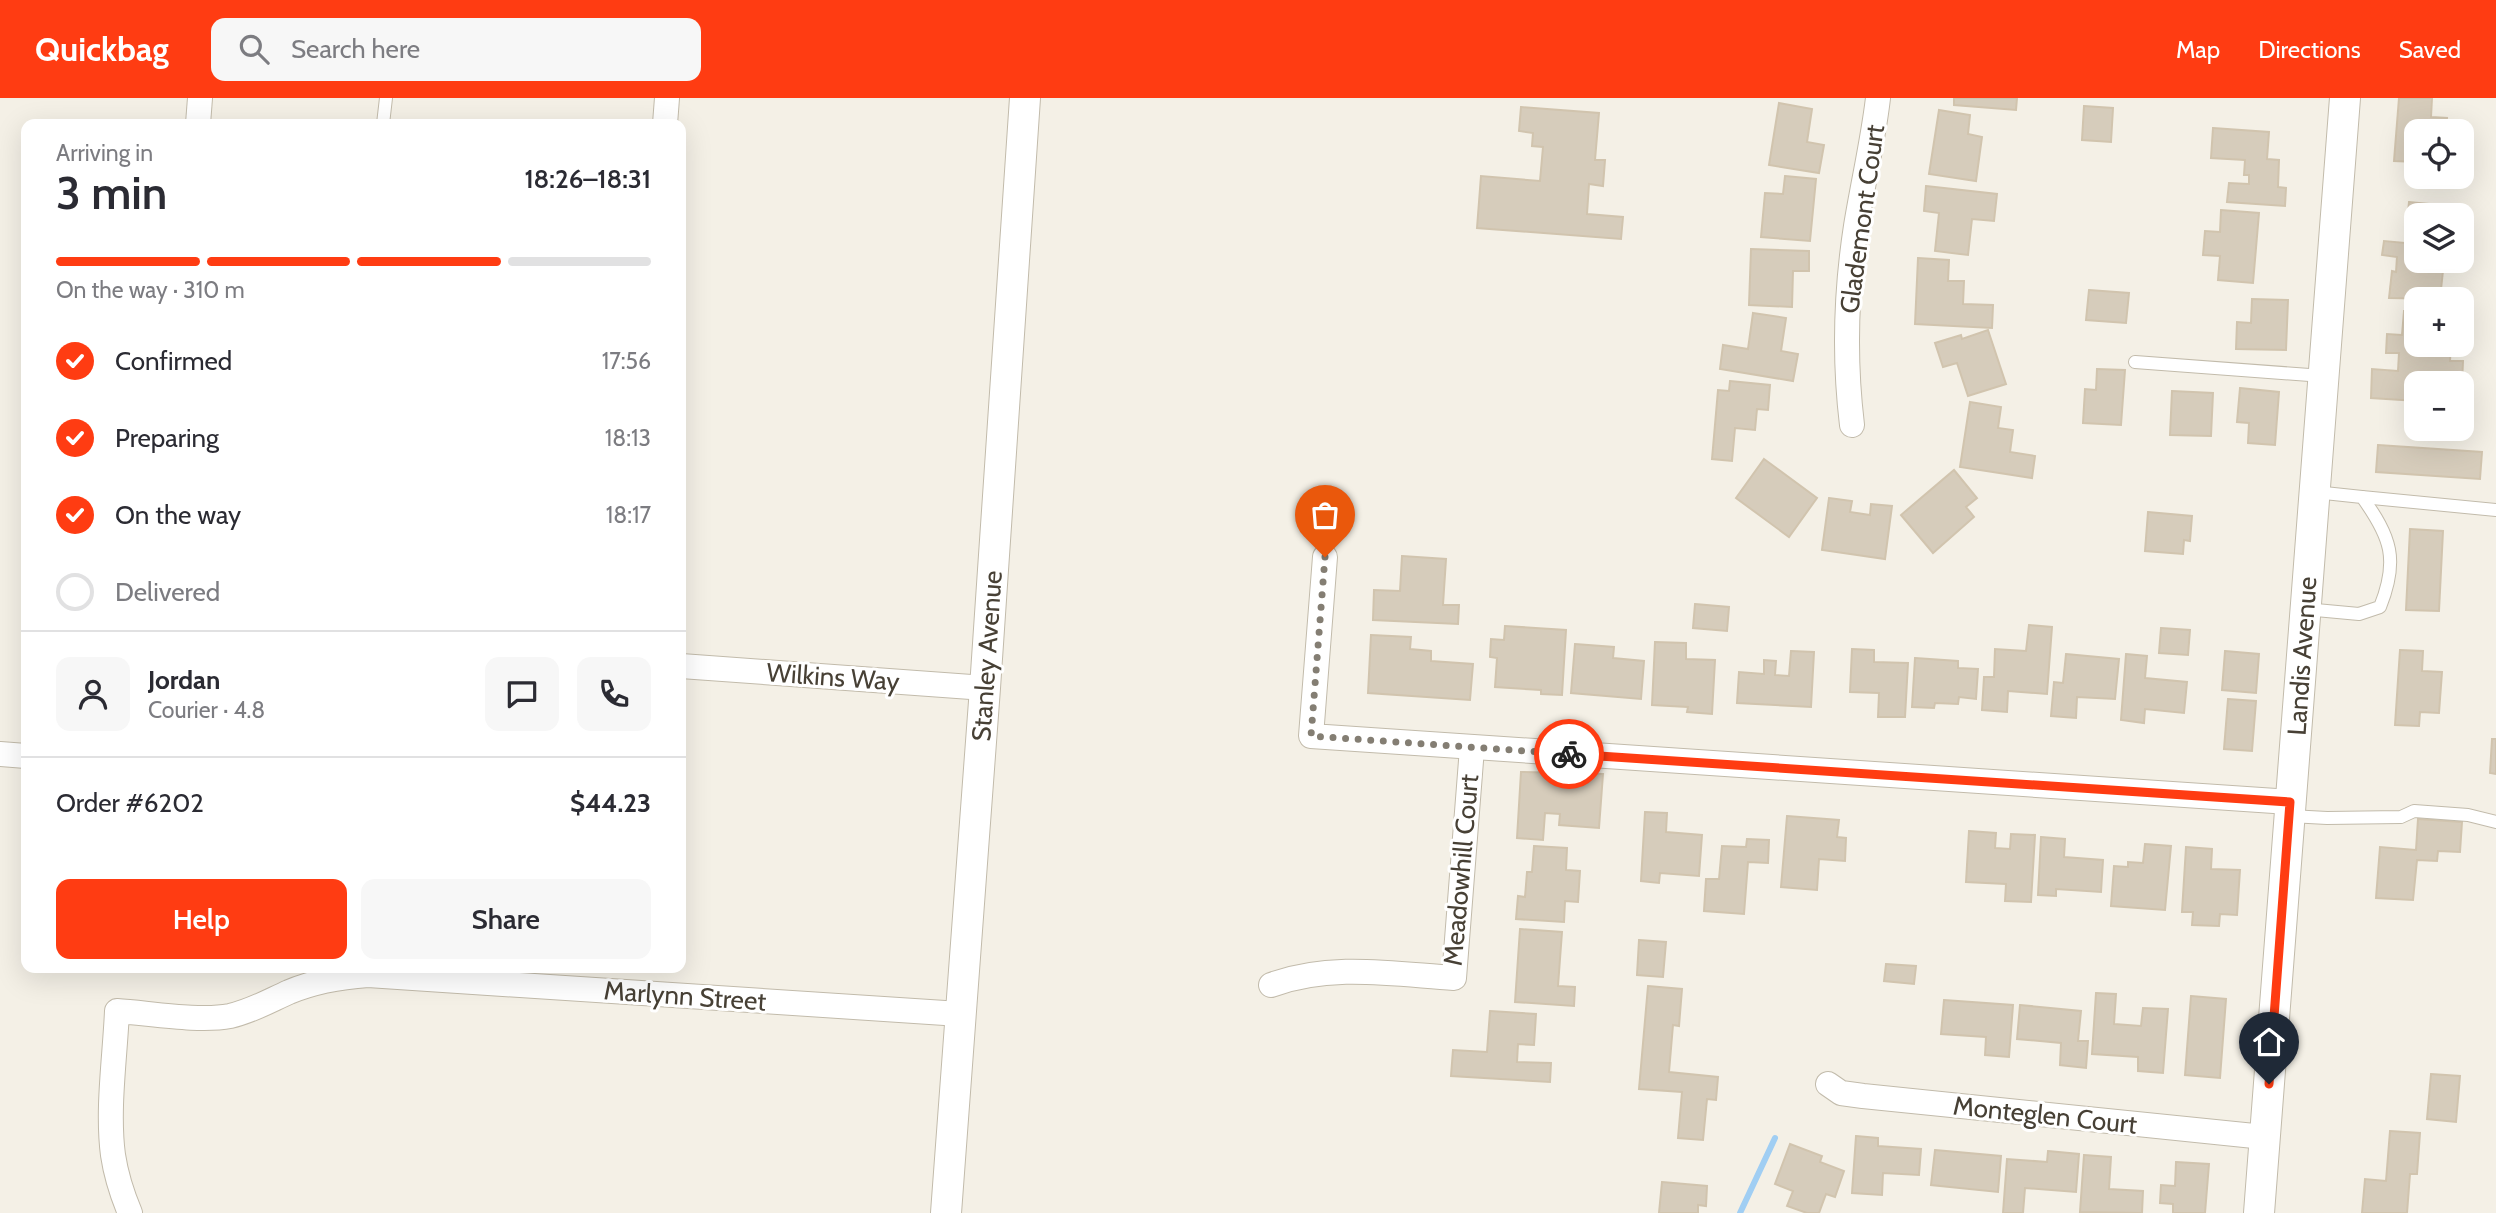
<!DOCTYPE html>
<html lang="en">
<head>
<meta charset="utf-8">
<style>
  :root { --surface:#fff; --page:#f7f7f7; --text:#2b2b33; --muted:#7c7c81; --line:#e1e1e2; --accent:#ff3c12 }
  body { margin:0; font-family:Cabin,sans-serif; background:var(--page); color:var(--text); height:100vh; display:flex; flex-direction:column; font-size:26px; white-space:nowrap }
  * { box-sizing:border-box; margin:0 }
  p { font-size:23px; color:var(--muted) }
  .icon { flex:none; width:38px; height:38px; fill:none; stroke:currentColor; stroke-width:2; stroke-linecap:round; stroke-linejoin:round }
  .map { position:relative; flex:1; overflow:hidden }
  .side { position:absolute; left:21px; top:21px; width:665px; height:854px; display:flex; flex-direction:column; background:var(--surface); border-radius:14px; box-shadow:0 7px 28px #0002 }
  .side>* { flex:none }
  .fabs { position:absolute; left:2404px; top:21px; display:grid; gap:14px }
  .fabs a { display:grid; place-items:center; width:70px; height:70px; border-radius:14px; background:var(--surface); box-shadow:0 7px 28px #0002; font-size:35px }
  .pin { position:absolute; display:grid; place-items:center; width:60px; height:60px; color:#fff; margin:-72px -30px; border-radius:50% 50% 50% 0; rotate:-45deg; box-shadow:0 0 7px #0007 }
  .pin .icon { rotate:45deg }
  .courier { position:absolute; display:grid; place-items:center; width:70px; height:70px; margin:-35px; border:5px solid #ff3c12; border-radius:50%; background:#fff; color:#222; box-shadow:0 2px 9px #0007 }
  .headline em { font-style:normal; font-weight:600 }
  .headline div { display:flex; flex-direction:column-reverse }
  .headline { display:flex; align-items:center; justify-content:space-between; height:119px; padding:0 35px }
  h1 { font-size:46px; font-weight:600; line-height:52px }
  .bar { display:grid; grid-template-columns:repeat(4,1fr); gap:10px 7px; align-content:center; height:84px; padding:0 35px }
  .bar i { height:9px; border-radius:5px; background:var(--line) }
  .bar .active { background:var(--accent) }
  .bar p { grid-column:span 4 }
  .line { display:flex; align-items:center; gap:18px; padding:0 35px; border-top:2px solid var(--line) }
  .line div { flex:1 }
  .round { display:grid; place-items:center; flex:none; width:74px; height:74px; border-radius:14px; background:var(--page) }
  ol { padding:0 35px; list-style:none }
  li { display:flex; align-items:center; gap:21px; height:77px }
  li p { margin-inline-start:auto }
  li .icon { padding:7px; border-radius:50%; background:var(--accent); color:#fff; stroke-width:4 }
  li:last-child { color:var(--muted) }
  li i { width:38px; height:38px; border:4px solid var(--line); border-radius:50% }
  .cta { display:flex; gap:14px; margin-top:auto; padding:14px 35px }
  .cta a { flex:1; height:80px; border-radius:14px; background:var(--accent); color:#fff; font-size:28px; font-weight:600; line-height:80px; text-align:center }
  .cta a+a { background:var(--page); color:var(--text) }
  header { display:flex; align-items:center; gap:42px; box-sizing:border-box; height:98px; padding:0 35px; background:var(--accent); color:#fff }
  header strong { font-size:33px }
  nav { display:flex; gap:38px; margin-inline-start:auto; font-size:24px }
  .search { width:490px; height:63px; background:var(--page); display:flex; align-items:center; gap:18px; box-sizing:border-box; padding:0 24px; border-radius:14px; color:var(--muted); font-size:26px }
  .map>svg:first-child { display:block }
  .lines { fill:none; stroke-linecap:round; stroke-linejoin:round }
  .stream { stroke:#a0cef3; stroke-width:6 }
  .building { fill:#d6ccbb; stroke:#d1c4ae; stroke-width:2 }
  .service-casing { stroke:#c2bbab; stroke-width:14 }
  .minor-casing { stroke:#c2bbab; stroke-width:26 }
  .tertiary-casing { stroke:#c2bbab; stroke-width:32 }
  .service { stroke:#fff; stroke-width:12 }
  .minor { stroke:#fff; stroke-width:24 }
  .tertiary { stroke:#fff; stroke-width:30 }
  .done { stroke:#847e73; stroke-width:7; stroke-dasharray:0 12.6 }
  .route { stroke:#ff3c12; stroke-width:9 }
  .labels { text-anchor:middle; stroke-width:6; stroke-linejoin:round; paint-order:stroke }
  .street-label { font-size:26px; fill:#474035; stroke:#fff }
</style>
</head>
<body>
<header>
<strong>Quickbag</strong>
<div class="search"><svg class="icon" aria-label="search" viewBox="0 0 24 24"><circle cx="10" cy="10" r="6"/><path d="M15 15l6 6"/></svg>Search here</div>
<nav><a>Map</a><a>Directions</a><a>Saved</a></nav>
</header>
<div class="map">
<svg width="2496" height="1115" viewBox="0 0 2496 1115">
  <rect width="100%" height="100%" fill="#f4f0e6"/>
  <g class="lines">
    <path class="stream" d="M 1740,1115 L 1775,1040"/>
  </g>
  <g class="building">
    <path d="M 1954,0 L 2017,0 L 2016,12 L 1954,7 Z"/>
    <path d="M 2399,0 L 2432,0 L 2431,19 L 2447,20 L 2446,33 L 2417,33 L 2417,64 L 2394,63 Z"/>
    <path d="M 1779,5 L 1812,11 L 1807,44 L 1824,47 L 1819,75 L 1769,67 Z"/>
    <path d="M 2084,8 L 2113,10 L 2111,44 L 2082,42 Z"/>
    <path d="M 1521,9 L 1599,15 L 1595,62 L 1605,62 L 1603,88 L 1589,86 L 1587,116 L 1623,119 L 1621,141 L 1477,130 L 1481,78 L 1540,83 L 1543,49 L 1532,48 L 1533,35 L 1519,33 Z"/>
    <path d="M 1939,12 L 1970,17 L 1968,36 L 1982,39 L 1976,83 L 1929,76 Z"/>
    <path d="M 2213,30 L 2269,34 L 2267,61 L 2279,62 L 2278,89 L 2286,90 L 2285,108 L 2227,104 L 2229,85 L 2249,86 L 2249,77 L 2244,77 L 2245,62 L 2211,60 Z"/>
    <path d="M 1785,78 L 1816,81 L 1810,143 L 1761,139 L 1765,95 L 1783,96 Z"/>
    <path d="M 1926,88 L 1997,96 L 1994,123 L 1972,121 L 1968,157 L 1935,153 L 1939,115 L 1924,113 Z"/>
    <path d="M 2409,104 L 2448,108 L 2448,117 L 2417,117 L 2417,163 L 2444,163 L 2440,201 L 2389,200 L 2392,173 L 2396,174 L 2397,159 L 2382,157 L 2384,143 L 2405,145 Z"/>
    <path d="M 2221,112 L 2259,115 L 2253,185 L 2218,182 L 2220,158 L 2203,157 L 2205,133 L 2220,134 Z"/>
    <path d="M 1751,151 L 1809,153 L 1809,173 L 1793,173 L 1792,209 L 1749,207 Z"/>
    <path d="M 1918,160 L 1949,162 L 1948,183 L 1964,183 L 1963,206 L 1993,207 L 1992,230 L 1915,226 Z"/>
    <path d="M 2089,192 L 2129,195 L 2126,225 L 2086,222 Z"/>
    <path d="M 2252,201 L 2288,202 L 2286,252 L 2236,251 L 2237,224 L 2251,225 Z"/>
    <path d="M 2404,213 L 2417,214 L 2417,247 L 2451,247 L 2450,263 L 2463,263 L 2462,286 L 2417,285 L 2417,303 L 2371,300 L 2372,271 L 2398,273 L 2399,255 L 2386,255 L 2387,236 L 2402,237 Z"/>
    <path d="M 1753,215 L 1786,220 L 1781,253 L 1798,256 L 1793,283 L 1720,271 L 1723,247 L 1748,251 Z"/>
    <path d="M 1988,232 L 2006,286 L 1968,298 L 1957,265 L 1943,269 L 1935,245 L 1961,237 L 1962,241 Z"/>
    <path d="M 2097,271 L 2125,272 L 2121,327 L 2083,325 L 2085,291 L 2096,292 Z"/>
    <path d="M 1730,283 L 1770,287 L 1768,312 L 1757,311 L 1755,332 L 1735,330 L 1732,363 L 1712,361 L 1718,292 L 1729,293 Z"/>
    <path d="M 2240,290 L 2279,294 L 2275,347 L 2248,345 L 2249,325 L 2237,324 Z"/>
    <path d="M 2172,293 L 2213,295 L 2211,338 L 2170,337 Z"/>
    <path d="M 1970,304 L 2001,309 L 1998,330 L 2013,332 L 2010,354 L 2035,358 L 2032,380 L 1960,369 Z"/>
    <path d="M 2378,347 L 2482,354 L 2480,381 L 2376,374 Z"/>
    <path d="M 1764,361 L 1817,400 L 1789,439 L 1736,400 Z"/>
    <path d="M 1954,372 L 1977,400 L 1966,409 L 1974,419 L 1933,455 L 1901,417 Z"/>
    <path d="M 1829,400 L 1852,403 L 1850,414 L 1870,417 L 1871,406 L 1892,408 L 1885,461 L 1822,452 Z"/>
    <path d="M 2148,414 L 2192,418 L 2190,443 L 2184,442 L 2183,456 L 2145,453 Z"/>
    <path d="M 2410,431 L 2443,433 L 2439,513 L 2406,512 Z"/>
    <path d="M 1402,458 L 1446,461 L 1443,507 L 1459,507 L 1458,526 L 1373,522 L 1374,492 L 1400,493 Z"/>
    <path d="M 1695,506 L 1729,509 L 1727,533 L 1693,530 Z"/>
    <path d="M 2029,527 L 2052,529 L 2047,596 L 2008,593 L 2007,614 L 1982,612 L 1984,579 L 1994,579 L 1995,551 L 2026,553 Z"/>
    <path d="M 1505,528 L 1566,532 L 1562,597 L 1541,596 L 1541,592 L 1495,589 L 1497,560 L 1490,559 L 1491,541 L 1504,542 Z"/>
    <path d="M 2161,530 L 2190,532 L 2188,557 L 2159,555 Z"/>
    <path d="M 1371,537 L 1411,539 L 1410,551 L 1431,553 L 1431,563 L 1473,566 L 1470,602 L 1368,595 Z"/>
    <path d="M 1655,544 L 1686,545 L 1686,561 L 1715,562 L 1712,616 L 1687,614 L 1688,609 L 1652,607 Z"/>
    <path d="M 1575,546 L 1614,549 L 1613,560 L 1644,563 L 1641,601 L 1571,595 Z"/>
    <path d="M 1852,551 L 1874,552 L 1874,564 L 1908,565 L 1905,619 L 1878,619 L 1879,595 L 1850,594 Z"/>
    <path d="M 2400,552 L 2423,553 L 2422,573 L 2442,574 L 2439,615 L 2420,614 L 2419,628 L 2395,627 Z"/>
    <path d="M 1791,553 L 1814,554 L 1811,609 L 1737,605 L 1739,574 L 1764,576 L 1764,562 L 1776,563 L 1775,577 L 1789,578 Z"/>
    <path d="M 2225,553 L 2259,556 L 2256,595 L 2222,592 Z"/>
    <path d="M 2066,556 L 2119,561 L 2115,601 L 2077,599 L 2076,620 L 2051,618 L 2054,584 L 2063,585 Z"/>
    <path d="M 2126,556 L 2147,558 L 2145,580 L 2187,584 L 2184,615 L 2145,611 L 2144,625 L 2121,622 Z"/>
    <path d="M 1915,560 L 1958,563 L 1958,570 L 1978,571 L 1976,601 L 1959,599 L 1958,606 L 1935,605 L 1934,610 L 1912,609 Z"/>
    <path d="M 2228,601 L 2256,603 L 2252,653 L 2224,651 Z"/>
    <path d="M 2492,641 L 2496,641 L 2496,676 L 2490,675 Z"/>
    <path d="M 1521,674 L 1603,676 L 1599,730 L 1559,727 L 1560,716 L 1545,715 L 1543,742 L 1517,740 Z"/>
    <path d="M 1645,714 L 1667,715 L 1666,734 L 1702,737 L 1699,778 L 1660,775 L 1659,785 L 1641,783 Z"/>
    <path d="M 1787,718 L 1839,722 L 1837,739 L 1846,740 L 1845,763 L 1819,761 L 1817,792 L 1781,789 Z"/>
    <path d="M 2418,721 L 2462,724 L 2460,754 L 2438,753 L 2437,763 L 2417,762 L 2413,802 L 2376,800 L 2380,749 L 2416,752 Z"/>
    <path d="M 1969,733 L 1996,735 L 1995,750 L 2010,751 L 2011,736 L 2035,737 L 2031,804 L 2005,803 L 2006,786 L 1966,784 Z"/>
    <path d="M 2041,739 L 2065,741 L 2064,759 L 2103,762 L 2101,794 L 2056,791 L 2056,798 L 2038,797 Z"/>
    <path d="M 1747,741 L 1769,742 L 1768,765 L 1748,764 L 1744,816 L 1704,813 L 1706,781 L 1719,781 L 1722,748 L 1746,749 Z"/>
    <path d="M 2145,746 L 2171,748 L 2165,812 L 2111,808 L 2114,768 L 2128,769 L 2128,764 L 2143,765 Z"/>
    <path d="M 1534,748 L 1567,750 L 1566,772 L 1580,773 L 1578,804 L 1565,803 L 1564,824 L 1516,821 L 1518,798 L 1525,799 L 1527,774 L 1532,774 Z"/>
    <path d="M 2186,749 L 2212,751 L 2211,771 L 2240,772 L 2237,817 L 2220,816 L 2219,828 L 2192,827 L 2193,814 L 2182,814 Z"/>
    <path d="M 1520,831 L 1562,834 L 1558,888 L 1575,889 L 1574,908 L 1515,904 Z"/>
    <path d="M 1639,842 L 1666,844 L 1663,879 L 1637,877 Z"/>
    <path d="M 1886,866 L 1916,868 L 1914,886 L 1884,883 Z"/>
    <path d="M 1648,888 L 1682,891 L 1679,928 L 1673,927 L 1669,974 L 1718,979 L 1716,1002 L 1707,1001 L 1703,1042 L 1678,1040 L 1682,994 L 1639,991 Z"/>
    <path d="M 2096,895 L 2116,896 L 2114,926 L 2141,928 L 2143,910 L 2168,911 L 2163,975 L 2138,973 L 2138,959 L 2092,956 Z"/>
    <path d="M 2191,898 L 2226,901 L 2220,980 L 2185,977 Z"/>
    <path d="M 1944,902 L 2013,907 L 2009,959 L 1985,957 L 1986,939 L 1941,936 Z"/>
    <path d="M 2020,907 L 2081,913 L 2078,943 L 2088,943 L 2086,970 L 2060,967 L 2061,945 L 2017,941 Z"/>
    <path d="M 1490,913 L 1536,916 L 1534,947 L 1518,946 L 1517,964 L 1551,965 L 1550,984 L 1451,978 L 1453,952 L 1487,954 Z"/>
    <path d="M 2431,976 L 2460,978 L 2456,1024 L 2427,1021 Z"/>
    <path d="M 2390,1033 L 2420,1035 L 2417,1076 L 2410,1076 L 2407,1115 L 2362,1115 L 2365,1081 L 2386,1083 Z"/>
    <path d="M 1856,1038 L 1878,1040 L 1878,1048 L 1921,1051 L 1919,1077 L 1883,1075 L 1882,1097 L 1852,1095 Z"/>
    <path d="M 1790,1046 L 1822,1058 L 1820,1064 L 1844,1073 L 1835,1099 L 1826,1096 L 1819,1115 L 1807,1115 L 1787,1108 L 1793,1093 L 1775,1086 Z"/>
    <path d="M 1935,1052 L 2001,1058 L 1998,1094 L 1931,1087 Z"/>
    <path d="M 2048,1053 L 2079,1056 L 2076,1094 L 2025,1090 L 2023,1115 L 2003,1115 L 2007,1061 L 2047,1064 Z"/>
    <path d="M 2084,1057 L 2111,1059 L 2109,1091 L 2143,1093 L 2142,1115 L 2080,1114 Z"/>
    <path d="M 2176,1064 L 2209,1066 L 2205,1115 L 2173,1115 L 2173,1106 L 2160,1105 L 2161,1087 L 2175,1088 Z"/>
    <path d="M 1662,1084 L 1707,1088 L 1706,1108 L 1698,1107 L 1698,1115 L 1659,1115 Z"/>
  </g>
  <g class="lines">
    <g class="service-casing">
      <g id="service">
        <path d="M 383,26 L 386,0"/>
        <path d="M 2135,264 L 2323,278"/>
        <path d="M 2362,399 L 2496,412"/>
        <path d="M 2305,511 L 2359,516 L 2380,509 C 2399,462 2391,439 2362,399 L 2315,394"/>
        <path d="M 2290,718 L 2327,720 L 2401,719 L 2414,713 L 2468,717 L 2496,724"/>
      </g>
    </g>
    <g class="minor-casing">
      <g id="minor">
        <path d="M 198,26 L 200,0"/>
        <path d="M 665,26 L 667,0"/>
        <path d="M 1852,327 C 1844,261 1846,193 1856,128 C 1863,85 1873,43 1878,0"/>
        <path d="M 1325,459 L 1311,638 L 2290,704"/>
        <path d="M 681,568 L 985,590"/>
        <path d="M 0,656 L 26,658"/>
        <path d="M 1271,887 C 1330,865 1393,876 1454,880 L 1472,650"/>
        <path d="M 1828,986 L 1841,995 L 1863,998 L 2264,1039"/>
        <path d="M 130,1115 C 122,1096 116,1077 113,1057 C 107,1012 115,959 117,913 C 149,915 199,924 230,918 C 252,913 269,903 289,894 C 315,883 340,879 368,877 L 960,916"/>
      </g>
    </g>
    <g class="tertiary-casing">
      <g id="tertiary">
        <path d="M 946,1115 L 985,590 L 1025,0"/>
        <path d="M 2259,1115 L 2345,0"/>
      </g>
    </g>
    <use href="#service" class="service"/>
    <use href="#minor" class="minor"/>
    <use href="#tertiary" class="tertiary"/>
  </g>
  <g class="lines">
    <path class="done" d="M 1325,459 L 1311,638 L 1569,656"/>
    <path class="route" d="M 1569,656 L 2290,704 L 2269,986"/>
  </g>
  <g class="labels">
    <g class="street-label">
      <text transform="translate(1862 121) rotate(-82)" y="9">Glademont Court</text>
      <text transform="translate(987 558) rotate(-86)" y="9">Stanley Avenue</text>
      <text transform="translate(2302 558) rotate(-86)" y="9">Landis Avenue</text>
      <text transform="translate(833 579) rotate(4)" y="9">Wilkins Way</text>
      <text transform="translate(1461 772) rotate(-85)" y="9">Meadowhill Court</text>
      <text transform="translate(685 898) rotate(4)" y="9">Marlynn Street</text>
      <text transform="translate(2045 1017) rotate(6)" y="9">Monteglen Court</text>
    </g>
  </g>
</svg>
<div class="fabs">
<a><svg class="icon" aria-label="locate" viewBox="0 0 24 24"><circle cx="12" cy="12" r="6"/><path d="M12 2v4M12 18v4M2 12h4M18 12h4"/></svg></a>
<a><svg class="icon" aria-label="layers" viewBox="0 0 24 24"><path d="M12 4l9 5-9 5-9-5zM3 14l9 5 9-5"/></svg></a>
<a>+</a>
<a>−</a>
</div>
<div class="pin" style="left:1325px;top:459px;background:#ea580c"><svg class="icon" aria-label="bag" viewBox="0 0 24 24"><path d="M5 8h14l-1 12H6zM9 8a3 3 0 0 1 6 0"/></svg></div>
<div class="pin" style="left:2269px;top:986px;background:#1f2937"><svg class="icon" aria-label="home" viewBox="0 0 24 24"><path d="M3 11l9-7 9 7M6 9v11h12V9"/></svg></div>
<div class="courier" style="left:1569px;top:656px"><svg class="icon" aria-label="bike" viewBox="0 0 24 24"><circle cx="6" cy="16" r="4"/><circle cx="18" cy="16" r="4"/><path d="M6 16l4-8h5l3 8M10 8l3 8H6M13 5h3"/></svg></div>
<section class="side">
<div class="headline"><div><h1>3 min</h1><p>Arriving in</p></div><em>18:26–18:31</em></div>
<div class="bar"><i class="active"></i><i class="active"></i><i class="active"></i><i></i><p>On the way · 310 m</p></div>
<ol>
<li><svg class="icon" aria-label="check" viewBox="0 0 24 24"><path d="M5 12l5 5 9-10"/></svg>Confirmed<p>17:56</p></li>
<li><svg class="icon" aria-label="check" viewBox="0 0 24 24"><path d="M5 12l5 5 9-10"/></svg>Preparing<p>18:13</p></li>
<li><svg class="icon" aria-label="check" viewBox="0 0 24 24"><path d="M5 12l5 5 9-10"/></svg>On the way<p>18:17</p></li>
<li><i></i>Delivered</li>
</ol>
<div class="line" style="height:126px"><a class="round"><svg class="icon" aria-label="person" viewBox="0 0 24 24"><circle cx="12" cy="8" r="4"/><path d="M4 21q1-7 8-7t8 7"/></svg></a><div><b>Jordan</b><p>Courier · 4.8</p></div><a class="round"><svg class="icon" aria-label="chat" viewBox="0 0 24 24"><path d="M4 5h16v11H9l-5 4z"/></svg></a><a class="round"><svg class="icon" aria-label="phone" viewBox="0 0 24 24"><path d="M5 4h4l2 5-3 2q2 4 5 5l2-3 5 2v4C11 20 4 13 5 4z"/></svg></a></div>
<div class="line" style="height:91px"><div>Order #6202</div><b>$44.23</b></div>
<div class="cta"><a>Help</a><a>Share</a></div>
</section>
</div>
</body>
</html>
